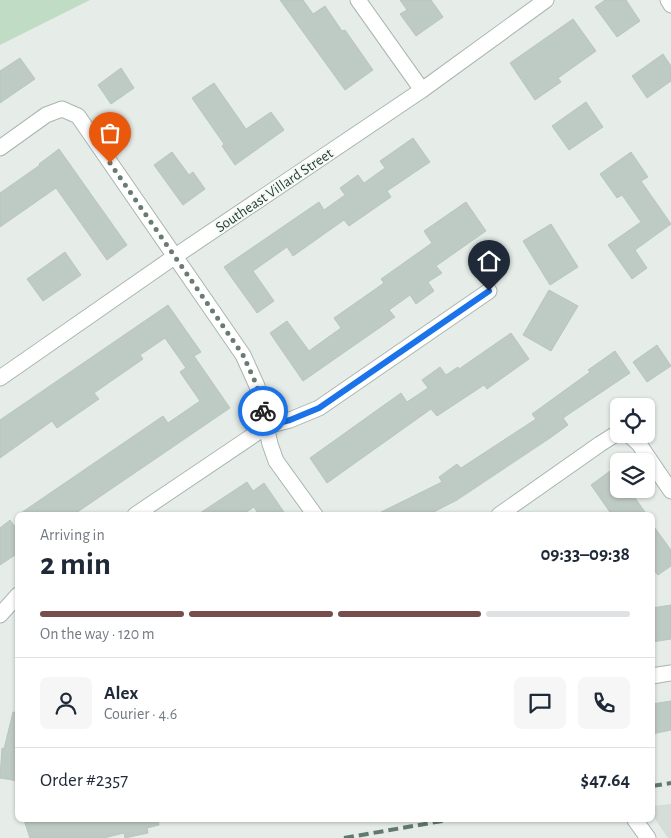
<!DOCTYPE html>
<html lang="en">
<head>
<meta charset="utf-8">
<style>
  :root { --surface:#fff; --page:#f6f6f7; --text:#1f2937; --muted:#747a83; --line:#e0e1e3; --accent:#784d4e }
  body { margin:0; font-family:"Alegreya Sans",sans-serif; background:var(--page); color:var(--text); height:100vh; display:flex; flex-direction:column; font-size:19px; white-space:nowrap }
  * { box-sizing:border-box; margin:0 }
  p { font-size:16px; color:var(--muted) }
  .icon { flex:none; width:28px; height:28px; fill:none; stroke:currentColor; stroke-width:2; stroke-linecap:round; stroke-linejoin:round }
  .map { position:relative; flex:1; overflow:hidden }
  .details { position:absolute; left:15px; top:512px; width:640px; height:310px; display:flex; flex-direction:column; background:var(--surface); border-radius:8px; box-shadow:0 1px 4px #0004 }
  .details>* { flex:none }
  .buttons { position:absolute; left:610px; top:398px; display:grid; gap:10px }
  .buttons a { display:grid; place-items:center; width:45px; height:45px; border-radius:8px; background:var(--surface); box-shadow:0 1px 4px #0004; font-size:25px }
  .pin { position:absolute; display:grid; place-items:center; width:42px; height:42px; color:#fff; margin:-51px -21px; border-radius:50% 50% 50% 0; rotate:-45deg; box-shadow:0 0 5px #0007 }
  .pin .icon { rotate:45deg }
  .courier { position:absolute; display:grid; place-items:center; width:50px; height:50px; margin:-25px; border:4px solid #1a73e8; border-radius:50%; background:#fff; color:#222; box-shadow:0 1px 6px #0007 }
  .head em { font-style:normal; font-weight:700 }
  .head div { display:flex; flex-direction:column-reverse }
  .head { display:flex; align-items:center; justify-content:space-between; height:85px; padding:0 25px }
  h1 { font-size:32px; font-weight:700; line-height:38px }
  .bar { display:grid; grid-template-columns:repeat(4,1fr); gap:8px 5px; align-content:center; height:60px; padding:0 25px }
  .bar i { height:6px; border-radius:4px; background:var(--line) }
  .bar .on { background:var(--accent) }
  .bar p { grid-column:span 4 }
  .line { display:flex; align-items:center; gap:12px; padding:0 25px; border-top:1px solid var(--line) }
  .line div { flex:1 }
  .round { display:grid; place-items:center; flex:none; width:52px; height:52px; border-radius:8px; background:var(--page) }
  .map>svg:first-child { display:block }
  .built { fill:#d4ddd8 }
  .green { fill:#c1dcc5 }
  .building { fill:#becbc4; stroke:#b8c6bf }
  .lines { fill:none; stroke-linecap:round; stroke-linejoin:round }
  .minor-casing { stroke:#a9b5af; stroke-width:17 }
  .minor { stroke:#fff; stroke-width:15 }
  .rail { stroke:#61796f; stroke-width:4; stroke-dasharray:10 5; stroke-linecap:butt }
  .done { stroke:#697b73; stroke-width:5; stroke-dasharray:0 9 }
  .route { stroke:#1a73e8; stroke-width:6 }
  .labels { text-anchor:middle; stroke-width:4; stroke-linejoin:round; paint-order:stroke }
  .street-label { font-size:15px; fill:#263e34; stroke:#f6faf7 }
</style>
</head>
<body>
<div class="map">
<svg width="671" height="838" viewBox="0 0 671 838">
  <rect width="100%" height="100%" fill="#e6ede9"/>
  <path class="built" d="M 671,804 L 671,838 L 668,838 L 653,816 L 653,806 Z"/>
  <path class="green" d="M 0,0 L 90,0 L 0,45 Z"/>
  <g class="building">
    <path d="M 280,0 L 303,0 L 313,14 L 325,6 L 342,31 L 345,30 L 373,70 L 345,90 Z"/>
    <path d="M 400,0 L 431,0 L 443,17 L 416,36 L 400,14 L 407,10 Z"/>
    <path d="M 605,0 L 626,0 L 640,21 L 617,37 L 595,7 Z"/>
    <path d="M 573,19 L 596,51 L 558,78 L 561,82 L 535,100 L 510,63 Z"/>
    <path d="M 663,54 L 671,66 L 671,81 L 647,98 L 632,76 Z"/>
    <path d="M 20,58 L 35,79 L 0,103 L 0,71 Z"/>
    <path d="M 121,68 L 134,88 L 111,104 L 98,85 Z"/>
    <path d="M 214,83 L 246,129 L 271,112 L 284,130 L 235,165 L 222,146 L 224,144 L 192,98 Z"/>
    <path d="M 586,102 L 603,127 L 569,150 L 552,126 Z"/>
    <path d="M 413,138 L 430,162 L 387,191 L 391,197 L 349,226 L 344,220 L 293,256 L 287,247 L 253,271 L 274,301 L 257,313 L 224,267 L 319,202 L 324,210 L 345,195 L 340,188 L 358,175 L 364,183 L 385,168 L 380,161 Z"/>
    <path d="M 59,149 L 127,245 L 107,260 L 56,188 L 0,227 L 0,193 L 40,165 L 39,164 Z"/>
    <path d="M 172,152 L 189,175 L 193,172 L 205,189 L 183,205 L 154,165 Z"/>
    <path d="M 631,152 L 648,177 L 641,181 L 671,224 L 635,250 L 647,268 L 632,279 L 608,245 L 641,222 L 622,195 L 617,198 L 600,174 Z"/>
    <path d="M 466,202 L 486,231 L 436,266 L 442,273 L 428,282 L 434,291 L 416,304 L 410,295 L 389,310 L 395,317 L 303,381 L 270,333 L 287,321 L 309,351 L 341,328 L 334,318 L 384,283 L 381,279 L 432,243 L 424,231 Z"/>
    <path d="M 551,224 L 578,267 L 550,285 L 523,241 Z"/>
    <path d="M 65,252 L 81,275 L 43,301 L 27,279 Z"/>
    <path d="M 549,290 L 578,306 L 551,351 L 523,335 Z"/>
    <path d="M 168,305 L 201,352 L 194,356 L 230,408 L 73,515 L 18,515 L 163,416 L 168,423 L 200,401 L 180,372 L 186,368 L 165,338 L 140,355 L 143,359 L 94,393 L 99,399 L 57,428 L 52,421 L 0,458 L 0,420 Z"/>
    <path d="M 511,333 L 529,359 L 487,389 L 484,385 L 437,416 L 431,409 L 327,483 L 310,458 L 401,393 L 407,402 L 428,388 L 422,380 L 440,367 L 446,375 L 458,367 L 459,369 Z"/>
    <path d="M 657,345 L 671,366 L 647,382 L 633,362 Z"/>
    <path d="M 615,351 L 630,373 L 563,418 L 568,425 L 550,438 L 457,500 L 428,515 L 375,515 L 442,482 L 439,477 L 457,464 L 461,468 L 536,419 L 532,414 L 590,372 L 588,370 Z"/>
    <path d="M 610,471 L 619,484 L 619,489 L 629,489 L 647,515 L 612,515 L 591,485 Z"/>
    <path d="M 247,482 L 253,491 L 264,483 L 286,515 L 259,515 L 254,507 L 242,515 L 197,515 Z"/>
    <path d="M 10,520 L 18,531 L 18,553 L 0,565 L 0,528 Z"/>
    <path d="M 652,524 L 671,550 L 671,566 L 658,575 L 652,568 Z"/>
    <path d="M 671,605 L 671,639 L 652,642 L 652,608 Z"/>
    <path d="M 671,701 L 671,730 L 652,734 L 652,704 Z"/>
    <path d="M 13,712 L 18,713 L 18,781 L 0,778 L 2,748 L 4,749 Z"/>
    <path d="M 24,820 L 158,820 L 159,825 L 147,828 L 148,833 L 125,838 L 124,833 L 104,838 L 30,838 Z"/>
  </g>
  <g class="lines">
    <g class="minor-casing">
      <g id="minor">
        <path d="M 358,0 L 422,90"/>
        <path d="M 668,0 L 671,5"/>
        <path d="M 0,148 L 46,115 L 62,109 L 78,116 L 243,355 L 257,386 L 270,444 L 276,461 L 315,515"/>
        <path d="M 0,378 L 174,257 L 422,90 L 546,0"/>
        <path d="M 628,434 L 639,444 L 671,491"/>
        <path d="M 135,515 L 267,426 L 290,420 L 319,408 L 489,291"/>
        <path d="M 499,515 L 600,444 L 619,432"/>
        <path d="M 0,615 L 18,595"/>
        <path d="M 652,676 L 671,673"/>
        <path d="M 635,820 L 648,838"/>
      </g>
    </g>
    <use href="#minor" class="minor"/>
    <g class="rail">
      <path d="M 652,786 L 671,783"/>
      <path d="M 344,838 L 448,820"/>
    </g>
  </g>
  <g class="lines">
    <path class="done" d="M 110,163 L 243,355 L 257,386 L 263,411"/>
    <path class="route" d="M 263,411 L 267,426 L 290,420 L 319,408 L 489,291"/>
  </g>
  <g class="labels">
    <g class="street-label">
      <text transform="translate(274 190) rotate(-34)" y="5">Southeast Villard Street</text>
    </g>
  </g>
</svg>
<div class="buttons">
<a><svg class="icon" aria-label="locate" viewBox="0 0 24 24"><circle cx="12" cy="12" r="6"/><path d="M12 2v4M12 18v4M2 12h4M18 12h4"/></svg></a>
<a><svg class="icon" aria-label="layers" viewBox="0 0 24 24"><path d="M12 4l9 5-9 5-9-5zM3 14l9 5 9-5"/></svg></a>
</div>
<div class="pin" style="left:110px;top:163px;background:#ea580c"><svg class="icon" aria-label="bag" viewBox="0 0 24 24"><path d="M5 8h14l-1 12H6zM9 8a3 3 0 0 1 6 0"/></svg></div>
<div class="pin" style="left:489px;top:291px;background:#1f2937"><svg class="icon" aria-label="home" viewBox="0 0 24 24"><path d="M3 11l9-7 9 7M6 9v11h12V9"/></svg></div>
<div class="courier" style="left:263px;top:411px"><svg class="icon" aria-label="bike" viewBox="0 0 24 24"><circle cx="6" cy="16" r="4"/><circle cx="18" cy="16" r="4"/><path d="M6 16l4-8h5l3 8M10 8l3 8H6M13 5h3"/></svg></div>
<section class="details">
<div class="head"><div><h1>2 min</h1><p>Arriving in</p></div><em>09:33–09:38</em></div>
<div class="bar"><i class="on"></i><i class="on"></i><i class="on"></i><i></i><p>On the way · 120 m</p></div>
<div class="line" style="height:90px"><a class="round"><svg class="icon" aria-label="person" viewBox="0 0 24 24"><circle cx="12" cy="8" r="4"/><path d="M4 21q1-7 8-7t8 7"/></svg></a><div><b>Alex</b><p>Courier · 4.6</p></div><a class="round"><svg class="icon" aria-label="chat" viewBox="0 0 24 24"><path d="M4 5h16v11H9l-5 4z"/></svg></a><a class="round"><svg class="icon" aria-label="phone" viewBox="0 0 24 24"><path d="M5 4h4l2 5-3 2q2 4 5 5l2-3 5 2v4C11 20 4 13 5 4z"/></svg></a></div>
<div class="line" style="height:65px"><div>Order #2357</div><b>$47.64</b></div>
</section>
</div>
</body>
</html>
